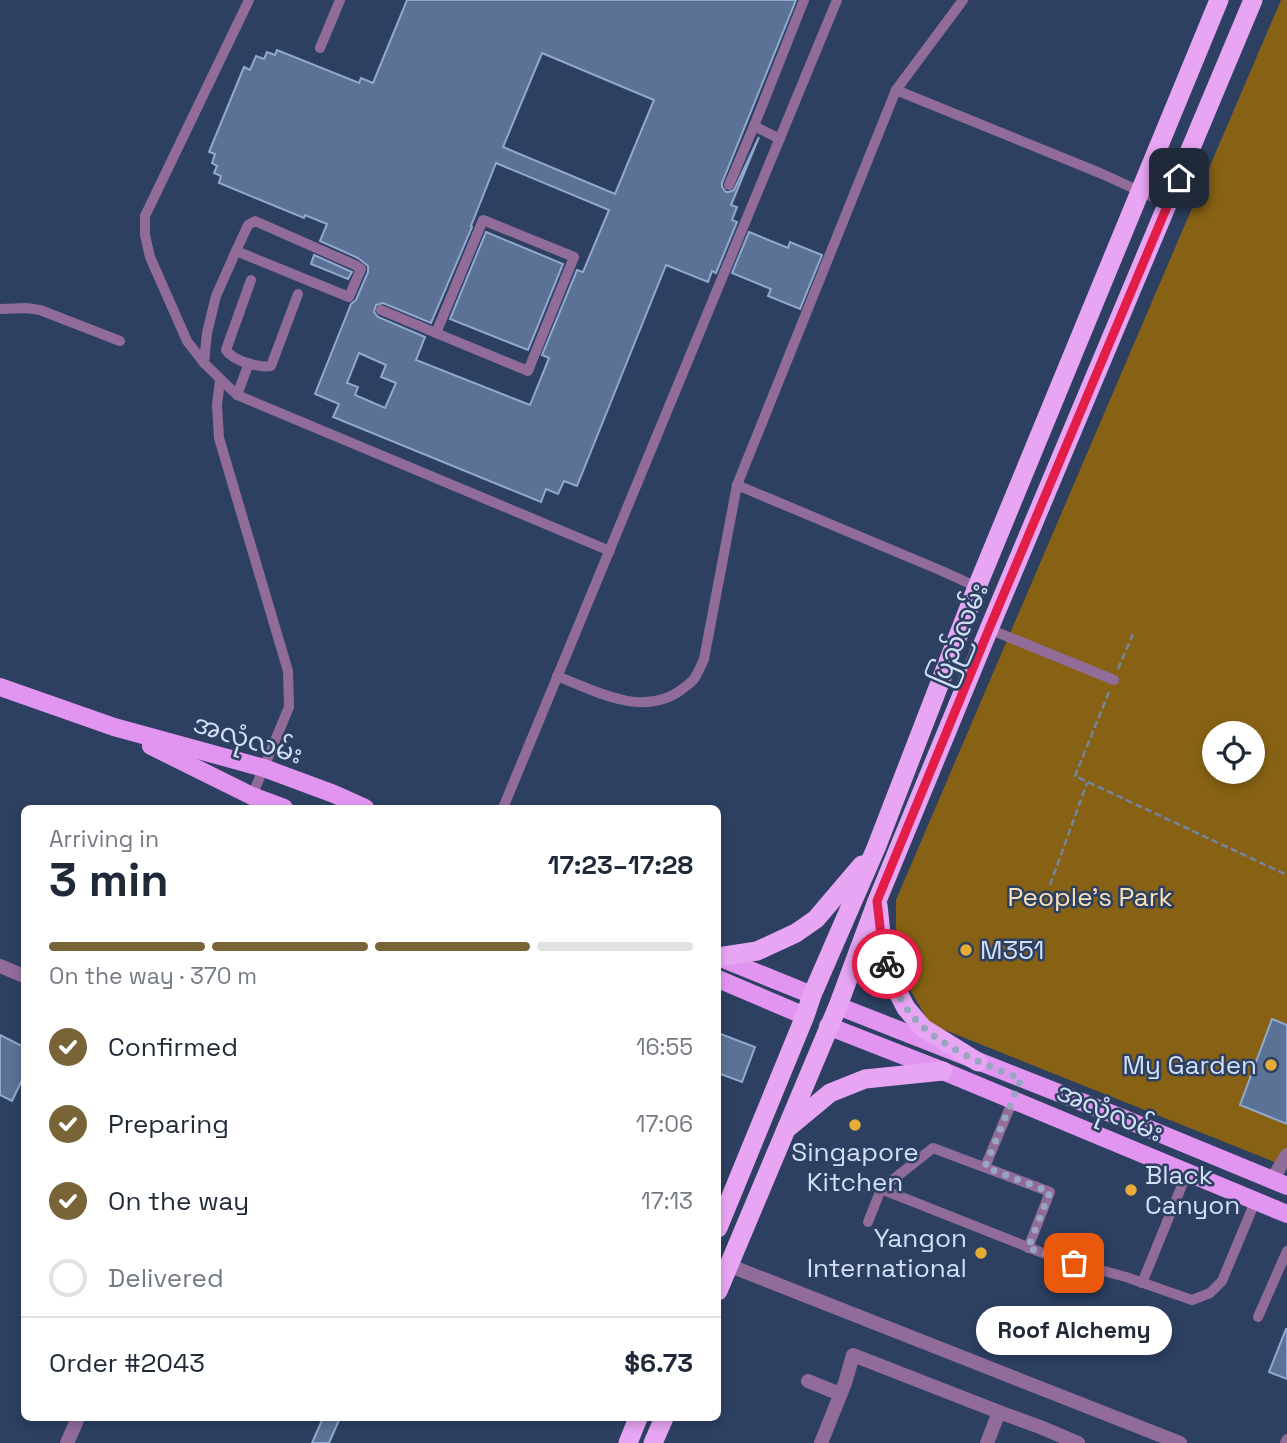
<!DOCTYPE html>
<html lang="en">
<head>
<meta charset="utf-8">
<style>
  :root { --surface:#fff; --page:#f6f6f7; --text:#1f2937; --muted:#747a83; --line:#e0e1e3; --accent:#796437 }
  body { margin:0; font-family:"Space Grotesk","Noto Sans Myanmar",sans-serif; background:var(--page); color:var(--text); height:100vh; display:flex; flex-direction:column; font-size:26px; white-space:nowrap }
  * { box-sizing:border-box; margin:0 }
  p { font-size:23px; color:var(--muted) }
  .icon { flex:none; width:38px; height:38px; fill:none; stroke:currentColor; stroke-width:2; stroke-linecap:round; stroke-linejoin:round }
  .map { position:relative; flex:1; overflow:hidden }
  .sheet { position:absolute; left:21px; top:805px; width:700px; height:616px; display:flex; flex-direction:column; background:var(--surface); border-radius:10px; box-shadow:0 4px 10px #0003 }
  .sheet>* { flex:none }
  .tools { position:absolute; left:1202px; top:721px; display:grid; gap:14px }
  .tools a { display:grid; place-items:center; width:63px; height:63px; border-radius:50%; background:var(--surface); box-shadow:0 4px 10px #0003; font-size:35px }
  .pin { position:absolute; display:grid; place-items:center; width:60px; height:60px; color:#fff; margin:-30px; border-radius:14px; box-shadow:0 4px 10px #0006 }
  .courier { position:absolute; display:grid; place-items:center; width:70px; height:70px; margin:-35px; border:5px solid #e11d48; border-radius:50%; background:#fff; color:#222; box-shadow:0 2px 9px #0007 }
  .bubble { position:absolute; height:49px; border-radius:24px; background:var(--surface); box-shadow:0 4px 10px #0003; font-size:23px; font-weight:800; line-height:49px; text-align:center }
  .headline em { font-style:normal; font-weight:800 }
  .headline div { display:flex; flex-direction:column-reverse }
  .headline { display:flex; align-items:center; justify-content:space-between; height:119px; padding:0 28px }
  h1 { font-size:46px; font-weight:800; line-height:52px }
  .bar { display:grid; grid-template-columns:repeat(4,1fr); gap:10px 7px; align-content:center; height:84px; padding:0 28px }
  .bar i { height:9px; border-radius:5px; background:var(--line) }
  .bar .on { background:var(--accent) }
  .bar p { grid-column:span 4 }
  .line { display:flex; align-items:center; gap:18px; padding:0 28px; border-top:2px solid var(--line) }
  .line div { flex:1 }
  ol { padding:0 28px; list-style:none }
  li { display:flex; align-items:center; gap:21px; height:77px }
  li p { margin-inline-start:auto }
  li .icon { padding:7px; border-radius:50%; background:var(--accent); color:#fff; stroke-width:4 }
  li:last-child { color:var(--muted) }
  li i { width:38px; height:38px; border:4px solid var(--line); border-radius:50% }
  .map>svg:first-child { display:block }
  .green { fill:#876214; fill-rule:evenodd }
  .building { fill:#5b7196; stroke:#91a9d0; stroke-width:2; fill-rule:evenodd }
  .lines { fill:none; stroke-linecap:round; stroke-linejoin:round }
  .path { stroke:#7485a1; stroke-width:2.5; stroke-dasharray:7 3.5; stroke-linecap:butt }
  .service { stroke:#926c99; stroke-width:10 }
  .minor { stroke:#926c99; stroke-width:14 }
  .primary { stroke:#e294f1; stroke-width:18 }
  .trunk { stroke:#e8a5f4; stroke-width:19 }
  .done { stroke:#98a7c1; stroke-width:7; stroke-dasharray:0 12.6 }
  .route { stroke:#e11d48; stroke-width:9 }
  .poi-dot { fill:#e6ac36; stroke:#2d4062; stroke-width:2.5 }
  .labels { text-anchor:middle; stroke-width:5; stroke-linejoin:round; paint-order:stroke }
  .street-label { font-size:26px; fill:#d2dff4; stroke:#2d4062 }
  .park-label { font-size:26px; fill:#f9e1b7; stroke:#2d4062 }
  .poi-label { font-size:26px; fill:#d2dff4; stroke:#2d4062; text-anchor:start }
</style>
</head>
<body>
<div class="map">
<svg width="1287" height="1443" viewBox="0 0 1287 1443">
  <rect width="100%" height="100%" fill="#2d4062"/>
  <path class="green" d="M 1281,0 L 1287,0 L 1287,1167 L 930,1024 L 896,965 L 896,900 ZM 1214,733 L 1253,733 L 1253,772 L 1214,772 Z"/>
  <g class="building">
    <path d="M 407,0 L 796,0 L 722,183 L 722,187 L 726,192 L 729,192 L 734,190 L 759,137 L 731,205 L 737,207 L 732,220 L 737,222 L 716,273 L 712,271 L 708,282 L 666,265 L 577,486 L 564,481 L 558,494 L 546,489 L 541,502 L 333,417 L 339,404 L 315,394 L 351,304 L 356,300 L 368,272 L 368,266 L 358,258 L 320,241 L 327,224 L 305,215 L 304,218 L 219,183 L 221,176 L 214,173 L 217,166 L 212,163 L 215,154 L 209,152 L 244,67 L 250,70 L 256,56 L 264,59 L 267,52 L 275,55 L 277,50 L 359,83 L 361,78 L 373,83 ZM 542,53 L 654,100 L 615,194 L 503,147 ZM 496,163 L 609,210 L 583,272 L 577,270 L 542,355 L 549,358 L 530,405 L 416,360 L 425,337 L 378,317 L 374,312 L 376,305 L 383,303 L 431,323 L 472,227 L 471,226 ZM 359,353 L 386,365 L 381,377 L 396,383 L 385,408 L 355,395 L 358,387 L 347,383 Z"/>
    <path d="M 486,232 L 563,264 L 528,350 L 450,319 Z"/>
    <path d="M 749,232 L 788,248 L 790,242 L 822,255 L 800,309 L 768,296 L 771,289 L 732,273 Z"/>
    <path d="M 314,255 L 352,272 L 348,279 L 311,264 Z"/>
    <path d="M 1272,1019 L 1287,1025 L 1287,1124 L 1240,1105 Z"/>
    <path d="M 718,1033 L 755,1047 L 742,1082 L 718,1073 Z"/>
    <path d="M 0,1035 L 24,1047 L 24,1076 L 12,1101 L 0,1095 Z"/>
    <path d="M 1286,1329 L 1287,1329 L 1287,1379 L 1269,1372 Z"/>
    <path d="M 323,1418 L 340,1418 L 329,1443 L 312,1443 Z"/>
  </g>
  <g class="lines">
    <g class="path">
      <path d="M 1118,669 L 1133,634"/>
      <path d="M 1109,692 L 1075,776 L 1287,875"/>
      <path d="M 1050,885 L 1087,783"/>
    </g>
    <g class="service">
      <path d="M 249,0 L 145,216 L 145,235 L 150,257 L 187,341 L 204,363 L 237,395 L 610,551"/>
      <path d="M 320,48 L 340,0"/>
      <path d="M 896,90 L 1100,173 L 1168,204"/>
      <path d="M 780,139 L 754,126 L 804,0"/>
      <path d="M 729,185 L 754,126"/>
      <path d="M 483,220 L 574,257 L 528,371 L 436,333 Z"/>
      <path d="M 251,280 L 226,350 C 233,361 259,368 271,366 L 298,294"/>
      <path d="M 0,309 L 26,308 L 40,310 L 120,341"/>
      <path d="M 381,310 L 436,333"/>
      <path d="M 204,363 L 207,333 L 216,296 L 236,251 L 349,297 L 361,269 L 355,265 L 255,221 L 248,225 L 236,251"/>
      <path d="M 220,380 L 217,405 L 219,438 L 288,671 L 289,707 L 252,796"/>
      <path d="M 237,395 L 249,363"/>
      <path d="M 737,485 L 942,571 L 977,587"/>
      <path d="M 989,629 L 1114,680"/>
      <path d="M 557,676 C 595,691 643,718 681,690 C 686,686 691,683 694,679 C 698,673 701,666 704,659 L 737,485 L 896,90 L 963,0"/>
      <path d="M 503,808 L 837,0"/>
      <path d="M 985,1167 L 1013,1100"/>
      <path d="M 881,1189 L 1053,1257 L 1126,1277 L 1192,1300 L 1210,1293 L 1222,1281 L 1255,1202"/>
      <path d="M 868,1222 L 881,1189 L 933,1148 L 1050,1192 L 1028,1248"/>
      <path d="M 1142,1283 L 1187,1173"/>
      <path d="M 1258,1317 L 1287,1251"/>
      <path d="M 1285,1443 L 1287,1439"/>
    </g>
    <g class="minor">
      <path d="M 0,966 L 24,976"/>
      <path d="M 1272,1180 L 1287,1155"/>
      <path d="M 728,1265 L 1180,1443"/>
      <path d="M 808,1381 L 840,1394"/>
      <path d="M 999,1412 L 1040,1427 L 1078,1443"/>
      <path d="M 67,1443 L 78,1418"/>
      <path d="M 821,1443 L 845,1383 L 853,1355 L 999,1412 L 987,1443"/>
    </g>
    <g class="primary">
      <path d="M 0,687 L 114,727 L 264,768 L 334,794 L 365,808"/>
      <path d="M 151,746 L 252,796 L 284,808"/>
      <path d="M 718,957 L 812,995"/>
      <path d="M 718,979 L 805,1016"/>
      <path d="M 838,1006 L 1120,1117 L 1287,1186"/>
      <path d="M 828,1026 L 943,1071 L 1287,1214"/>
    </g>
    <g class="trunk">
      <path d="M 878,905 L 883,953 L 894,985 L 906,1008 L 923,1028 L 978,1062"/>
      <path d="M 718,957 L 757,951 L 796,933 L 816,919 L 862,865"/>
      <path d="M 789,1127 L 830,1093 L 865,1079 L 943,1071"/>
      <path d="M 718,1228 L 805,1016 L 812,995 L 876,848 L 977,587 L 1219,0"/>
      <path d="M 718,1291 L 838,1006 L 877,901 L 989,629 L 1253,0"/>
      <path d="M 628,1443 L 638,1418"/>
      <path d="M 653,1443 L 664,1418"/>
    </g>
  </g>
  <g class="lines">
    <path class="done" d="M 887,964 C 892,979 897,995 907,1009 C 931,1044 983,1064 1021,1079 L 985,1167 L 1050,1192 L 1028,1248 L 1074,1263"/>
    <path class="route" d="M 887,964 L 883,953 L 877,901 L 989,629 L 1179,178"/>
  </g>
  <g class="poi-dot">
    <circle cx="966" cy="950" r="7"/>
    <circle cx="1271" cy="1065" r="7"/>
    <circle cx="855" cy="1125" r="7"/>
    <circle cx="1131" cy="1190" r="7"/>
    <circle cx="981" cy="1253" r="7"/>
  </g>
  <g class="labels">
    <g class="street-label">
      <text transform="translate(959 634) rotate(-67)" y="9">ပြည်လမ်း</text>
      <text transform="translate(248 739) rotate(17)" y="9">အလုံလမ်း</text>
      <text transform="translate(1110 1112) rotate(23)" y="9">အလုံလမ်း</text>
    </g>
    <g class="park-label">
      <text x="1090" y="906">People's Park</text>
    </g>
    <g class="poi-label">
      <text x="980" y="959">M351</text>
      <text x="1257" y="1074" text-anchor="end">My Garden</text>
      <text x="855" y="1161" text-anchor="middle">Singapore<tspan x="855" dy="30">Kitchen</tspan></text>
      <text x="1145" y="1184">Black<tspan x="1145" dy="30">Canyon</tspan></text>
      <text x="967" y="1247" text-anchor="end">Yangon<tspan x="967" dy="30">International</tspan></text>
    </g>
  </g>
</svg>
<div class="tools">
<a><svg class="icon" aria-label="locate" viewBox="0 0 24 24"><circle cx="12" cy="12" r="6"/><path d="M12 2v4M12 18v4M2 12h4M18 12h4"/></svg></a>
</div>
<div class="pin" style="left:1074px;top:1263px;background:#ea580c"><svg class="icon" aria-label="bag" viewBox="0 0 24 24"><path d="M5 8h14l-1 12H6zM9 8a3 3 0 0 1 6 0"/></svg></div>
<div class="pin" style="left:1179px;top:178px;background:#1f2937"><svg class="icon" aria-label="home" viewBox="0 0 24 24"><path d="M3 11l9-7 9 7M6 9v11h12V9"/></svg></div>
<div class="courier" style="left:887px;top:964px"><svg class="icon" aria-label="bike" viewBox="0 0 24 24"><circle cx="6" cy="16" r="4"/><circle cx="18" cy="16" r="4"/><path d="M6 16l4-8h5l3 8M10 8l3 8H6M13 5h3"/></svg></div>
<div class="bubble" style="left:976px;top:1306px;width:196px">Roof Alchemy</div>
<section class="sheet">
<div class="headline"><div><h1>3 min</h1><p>Arriving in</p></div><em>17:23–17:28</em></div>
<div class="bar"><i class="on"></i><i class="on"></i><i class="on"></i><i></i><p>On the way · 370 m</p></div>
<ol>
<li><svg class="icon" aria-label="check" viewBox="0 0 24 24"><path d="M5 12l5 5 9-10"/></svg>Confirmed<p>16:55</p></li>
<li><svg class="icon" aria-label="check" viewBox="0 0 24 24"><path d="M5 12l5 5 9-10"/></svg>Preparing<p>17:06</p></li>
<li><svg class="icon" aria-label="check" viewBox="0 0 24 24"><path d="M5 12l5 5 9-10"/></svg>On the way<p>17:13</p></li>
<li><i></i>Delivered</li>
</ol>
<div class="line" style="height:91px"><div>Order #2043</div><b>$6.73</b></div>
</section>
</div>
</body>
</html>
